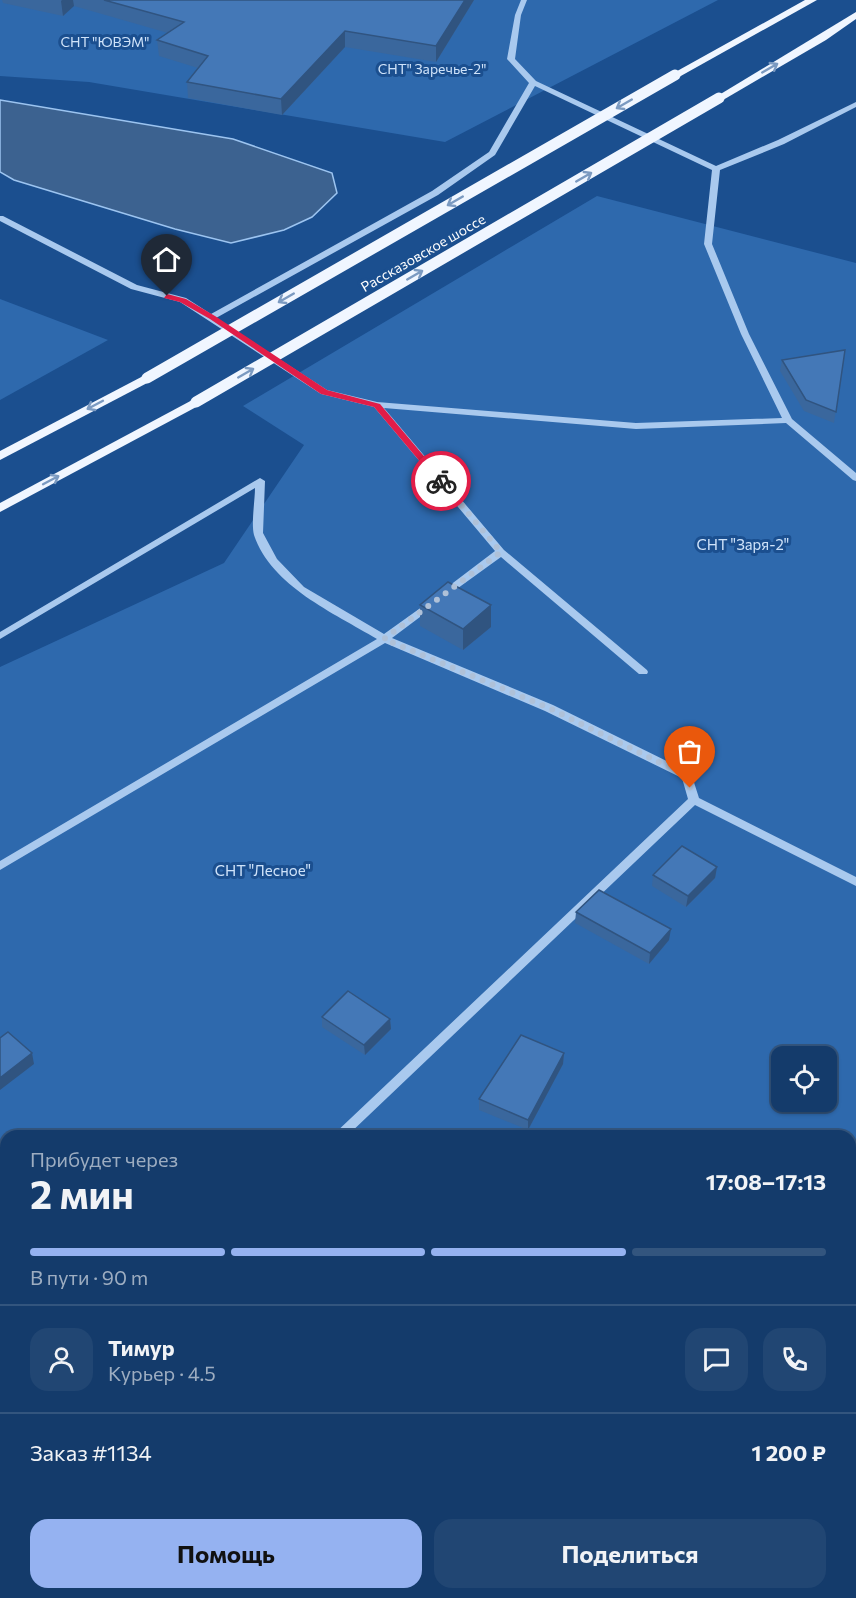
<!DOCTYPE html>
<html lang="ru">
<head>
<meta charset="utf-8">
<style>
  :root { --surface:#143b6b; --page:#214673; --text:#f1f3f6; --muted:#9dadc1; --line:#33557e; --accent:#95b2f1 }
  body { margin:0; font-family:Commissioner,sans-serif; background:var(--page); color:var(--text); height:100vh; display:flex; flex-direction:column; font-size:22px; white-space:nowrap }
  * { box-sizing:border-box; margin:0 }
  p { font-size:20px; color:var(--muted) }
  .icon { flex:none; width:33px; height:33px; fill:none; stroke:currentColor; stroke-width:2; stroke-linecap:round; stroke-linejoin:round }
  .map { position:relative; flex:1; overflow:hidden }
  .sheet { position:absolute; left:0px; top:1130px; width:856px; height:470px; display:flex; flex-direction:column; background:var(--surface); border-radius:18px 18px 0 0; box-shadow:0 2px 4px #0004,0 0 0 2px var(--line) }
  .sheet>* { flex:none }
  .buttons { position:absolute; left:771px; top:1046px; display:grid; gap:12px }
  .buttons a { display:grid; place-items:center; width:66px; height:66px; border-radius:12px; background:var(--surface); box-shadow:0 2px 4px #0004,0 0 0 2px var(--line); font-size:30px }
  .pin { position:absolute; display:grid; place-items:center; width:51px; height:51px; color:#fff; margin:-62px -26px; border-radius:50% 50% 50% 0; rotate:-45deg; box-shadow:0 0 6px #0007 }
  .pin .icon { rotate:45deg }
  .courier { position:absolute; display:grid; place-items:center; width:60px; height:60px; margin:-30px; border:4px solid #e11d48; border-radius:50%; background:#fff; color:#222; box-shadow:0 2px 8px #0007 }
  .overview em { font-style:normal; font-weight:700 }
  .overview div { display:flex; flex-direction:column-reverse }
  .overview { display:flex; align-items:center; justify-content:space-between; height:102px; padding:0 30px }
  h1 { font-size:39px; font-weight:700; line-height:45px }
  .bar { display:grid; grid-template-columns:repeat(4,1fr); gap:9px 6px; align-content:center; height:72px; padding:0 30px }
  .bar i { height:8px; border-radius:4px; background:var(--line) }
  .bar .selected { background:var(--accent) }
  .bar p { grid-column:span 4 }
  .line { display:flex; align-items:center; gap:15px; padding:0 30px; border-top:2px solid var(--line) }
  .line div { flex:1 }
  .round { display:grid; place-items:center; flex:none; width:63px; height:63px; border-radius:18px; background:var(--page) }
  .primary-button { display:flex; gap:12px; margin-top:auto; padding:12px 30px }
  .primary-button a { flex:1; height:69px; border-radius:18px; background:var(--accent); color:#111; font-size:24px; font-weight:700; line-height:69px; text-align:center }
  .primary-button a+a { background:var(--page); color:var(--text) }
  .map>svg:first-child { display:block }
  .green { fill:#2e69ad; fill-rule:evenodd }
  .water { fill:#3c6290; stroke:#9cc4f0; stroke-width:1.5 }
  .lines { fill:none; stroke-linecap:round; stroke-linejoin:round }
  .minor { fill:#a9c9ee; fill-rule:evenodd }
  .major { fill:#f0f6ff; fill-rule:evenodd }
  .major-bridge { stroke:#f0f6ff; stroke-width:11 }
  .wall { fill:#3a679d }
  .shaded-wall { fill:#305480 }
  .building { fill:#4478b7; stroke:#305480; stroke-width:1.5 }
  .oneway { stroke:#7b9ac1 }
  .route { fill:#e11d48 }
  .done { stroke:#afc1d8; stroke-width:6; stroke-dasharray:0 10.8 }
  .labels { text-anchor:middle; stroke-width:6; stroke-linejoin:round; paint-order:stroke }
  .far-park-label { font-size:14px; fill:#cfe3fa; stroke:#1b4f8f }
  .far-street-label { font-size:14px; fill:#fff; stroke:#1b4f8f }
  .park-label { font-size:15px; fill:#cfe3fa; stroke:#1b4f8f }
</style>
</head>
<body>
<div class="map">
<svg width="856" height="1598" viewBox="0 0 856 1598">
  <rect width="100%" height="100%" fill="#1b4f8f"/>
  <g class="green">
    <path d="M 0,0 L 718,0 L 445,142 L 89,82 L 0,76 Z"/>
    <path d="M 597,196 L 856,263 L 856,1598 L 0,1598 L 0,667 L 224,563 L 304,445 L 243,406 ZM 782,1056 L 826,1056 L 826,1101 L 782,1101 ZM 6,1136 L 850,1136 L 850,1593 L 6,1593 Z"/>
    <path d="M 0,299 L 108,340 L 0,400 Z"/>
  </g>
  <path class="water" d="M 0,100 L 233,139 L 332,173 L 337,193 L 312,217 L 284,230 L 231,243 L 175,229 L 14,180 L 0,172 Z"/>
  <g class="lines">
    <g class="minor">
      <path d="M 521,0 L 527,0 L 521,15 L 515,59 L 536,81 L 716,166 L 778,140 L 856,102 L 856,107 L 784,144 L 720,170 L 712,244 L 749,334 L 792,419 L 856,473 L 856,481 L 853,480 L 786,423 L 636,429 L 384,408 L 504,550 L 647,670 L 648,672 L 647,674 L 639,674 L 501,557 L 447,596 L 441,596 L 439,594 L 441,592 L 495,551 L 374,407 L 321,394 L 180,302 L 131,289 L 0,221 L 0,216 L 3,216 L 137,285 L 186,298 L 211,314 L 432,191 L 489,152 L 529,83 L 507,59 L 515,15 ZM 535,86 L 712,170 L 704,244 L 741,334 L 782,418 L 636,423 L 377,402 L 327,390 L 216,318 L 438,195 L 495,155 Z"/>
      <path d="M 260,478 L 265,481 L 263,533 L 277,559 L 304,587 L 384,634 L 426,604 L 432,604 L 434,606 L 432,608 L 392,638 L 553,705 L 691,773 L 699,798 L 856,877 L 856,886 L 695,805 L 347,1136 L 332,1136 L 688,799 L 682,778 L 545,711 L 385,643 L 0,870 L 0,861 L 377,639 C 334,613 271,586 254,535 C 251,524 255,500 255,488 L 0,639 L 0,632 Z"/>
      <path d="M 856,1160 L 856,1173 L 850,1176 L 850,1163 Z"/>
      <path d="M 850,1363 L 856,1366 L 856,1379 L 850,1377 Z"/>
      <path d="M 6,1450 L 6,1465 L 0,1468 L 0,1453 Z"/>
      <path d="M 454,1593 L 470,1593 L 468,1598 L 452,1598 Z"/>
      <path d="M 636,1593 L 655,1593 L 657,1598 L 638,1598 Z"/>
    </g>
    <g class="major">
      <path d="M 805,0 L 817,0 L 679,77 L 670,75 Z"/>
      <path d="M 856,12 L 856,19 L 826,40 L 723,100 L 714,98 Z"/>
      <path d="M 147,374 L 151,375 L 151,381 L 0,460 L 0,451 Z"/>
      <path d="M 196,398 L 202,402 L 200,405 L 0,512 L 0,503 Z"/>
    </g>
    <g class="major-bridge">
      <path d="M 147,378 L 675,75"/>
      <path d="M 196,402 L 719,98"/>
    </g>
  </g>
  <g class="wall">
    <path d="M 2,0 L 474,0 L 436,62 L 345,47 L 282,115 L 188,98 L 187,82 L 198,68 L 159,56 L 157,40 L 168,33 L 74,6 L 63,16 L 3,3 Z"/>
    <path d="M 845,350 L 834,423 L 804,411 L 780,371 L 782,360 Z"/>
    <path d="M 420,605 L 491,605 L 491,627 L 463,650 L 420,626 Z"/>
    <path d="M 717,867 L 715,878 L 686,907 L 652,886 L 653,875 Z"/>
    <path d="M 576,912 L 669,940 L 649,964 L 575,923 Z"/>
    <path d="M 322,1017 L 390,1019 L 391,1029 L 365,1055 L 322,1027 Z"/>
    <path d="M 564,1053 L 563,1064 L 528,1130 L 479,1110 L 479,1099 Z"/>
    <path d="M 0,1351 L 6,1356 L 6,1407 L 0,1402 Z"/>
  </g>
  <g class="shaded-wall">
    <path d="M 62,0 L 73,0 L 74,6 L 63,16 L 61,1 Z"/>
    <path d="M 465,0 L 474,0 L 436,62 L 436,46 Z"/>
    <path d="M 345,31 L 345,47 L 282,115 L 281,99 Z"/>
    <path d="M 491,605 L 491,627 L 463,650 L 463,629 Z"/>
    <path d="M 717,867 L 715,878 L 686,907 L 688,896 Z"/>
    <path d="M 671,929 L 669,940 L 649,964 L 650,953 Z"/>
    <path d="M 390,1019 L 391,1029 L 365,1055 L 364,1045 Z"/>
    <path d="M 32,1053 L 34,1064 L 0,1090 L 0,1078 Z"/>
    <path d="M 564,1053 L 563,1064 L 528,1130 L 528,1120 Z"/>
    <path d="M 6,1551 L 6,1572 L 0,1579 L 0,1558 Z"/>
  </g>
  <g class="building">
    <path d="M 104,0 L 465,0 L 436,46 L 345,31 L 281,99 L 187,82 L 208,56 L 157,40 L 184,22 Z"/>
    <path d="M 845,350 L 836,412 L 806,400 L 782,360 Z"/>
    <path d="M 448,582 L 491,605 L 463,629 L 420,605 Z"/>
    <path d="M 682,846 L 717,867 L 688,896 L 653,875 Z"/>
    <path d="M 599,890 L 671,929 L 650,953 L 576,912 Z"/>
    <path d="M 348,991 L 390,1019 L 364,1045 L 322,1017 Z"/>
    <path d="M 8,1032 L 32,1053 L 0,1078 L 0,1038 Z"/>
    <path d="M 521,1035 L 564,1053 L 528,1120 L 479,1099 Z"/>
    <path d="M 0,1351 L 6,1356 L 6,1395 L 0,1390 Z"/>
    <path d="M 6,1461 L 6,1551 L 0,1558 L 0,1467 Z"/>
  </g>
  <defs><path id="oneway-shaft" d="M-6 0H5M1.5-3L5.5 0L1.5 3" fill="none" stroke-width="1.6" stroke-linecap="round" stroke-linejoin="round" transform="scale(1.5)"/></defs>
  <g class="oneway">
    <use href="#oneway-shaft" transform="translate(770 68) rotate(-30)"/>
    <use href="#oneway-shaft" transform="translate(624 104) rotate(150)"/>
    <use href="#oneway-shaft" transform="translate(584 177) rotate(-30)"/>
    <use href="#oneway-shaft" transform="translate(455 201) rotate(150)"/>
    <use href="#oneway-shaft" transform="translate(415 275) rotate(-30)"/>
    <use href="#oneway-shaft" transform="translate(286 298) rotate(150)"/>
    <use href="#oneway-shaft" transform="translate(246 373) rotate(-30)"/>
    <use href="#oneway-shaft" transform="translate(95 405) rotate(152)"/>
    <use href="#oneway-shaft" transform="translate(51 480) rotate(-28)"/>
  </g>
  <path class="route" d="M 167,294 L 186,299 L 215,316 L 327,390 L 380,404 L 444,480 L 444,483 L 438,483 L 374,407 L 321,394 L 210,319 L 180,302 L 164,298 Z"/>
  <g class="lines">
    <path class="done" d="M 441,481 L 501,552 L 384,639 L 549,708 L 687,776 L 690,788"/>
  </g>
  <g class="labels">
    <g class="far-park-label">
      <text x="105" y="47">СНТ "ЮВЭМ"</text>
      <text x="432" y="74">СНТ" Заречье-2"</text>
    </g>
    <g class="far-street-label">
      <text transform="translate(423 253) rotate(-30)" y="5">Рассказовское шоссе</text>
    </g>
    <g class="park-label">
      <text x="743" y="550">СНТ "Заря-2"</text>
      <text x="263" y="876">СНТ "Лесное"</text>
    </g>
  </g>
</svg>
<div class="buttons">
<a><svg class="icon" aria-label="locate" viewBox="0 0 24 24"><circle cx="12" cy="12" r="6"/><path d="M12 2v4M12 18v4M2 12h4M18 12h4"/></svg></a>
</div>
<div class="pin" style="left:690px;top:788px;background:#ea580c"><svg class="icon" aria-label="bag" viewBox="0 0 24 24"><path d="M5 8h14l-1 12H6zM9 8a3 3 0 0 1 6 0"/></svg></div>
<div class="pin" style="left:167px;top:296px;background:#1f2937"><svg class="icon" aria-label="home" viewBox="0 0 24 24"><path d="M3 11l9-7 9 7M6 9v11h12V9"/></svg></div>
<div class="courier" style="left:441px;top:481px"><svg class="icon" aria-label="bike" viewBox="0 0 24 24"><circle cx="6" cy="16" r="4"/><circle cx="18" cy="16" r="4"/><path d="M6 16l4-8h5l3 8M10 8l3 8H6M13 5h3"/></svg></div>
<section class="sheet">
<div class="overview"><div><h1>2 мин</h1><p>Прибудет через</p></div><em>17:08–17:13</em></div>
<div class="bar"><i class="selected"></i><i class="selected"></i><i class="selected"></i><i></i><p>В пути · 90 m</p></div>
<div class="line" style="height:108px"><a class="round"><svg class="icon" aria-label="person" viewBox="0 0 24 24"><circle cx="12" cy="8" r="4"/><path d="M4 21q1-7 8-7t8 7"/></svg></a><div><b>Тимур</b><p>Курьер · 4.5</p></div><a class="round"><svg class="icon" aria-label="chat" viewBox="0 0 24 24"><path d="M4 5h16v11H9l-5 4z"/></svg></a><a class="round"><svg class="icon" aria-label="phone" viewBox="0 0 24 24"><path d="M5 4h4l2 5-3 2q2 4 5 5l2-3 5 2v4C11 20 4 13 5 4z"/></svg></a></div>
<div class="line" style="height:78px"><div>Заказ #1134</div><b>1 200 ₽</b></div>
<div class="primary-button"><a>Помощь</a><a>Поделиться</a></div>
</section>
</div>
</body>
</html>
